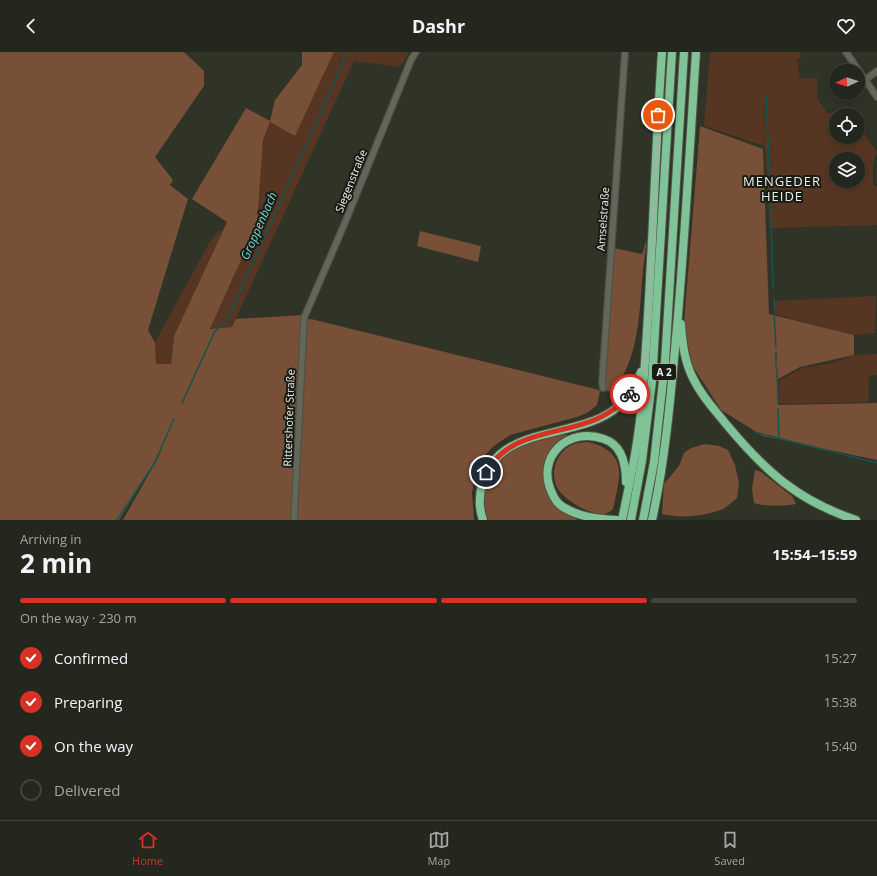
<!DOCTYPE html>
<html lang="en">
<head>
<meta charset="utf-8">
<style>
  :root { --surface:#24271d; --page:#30332a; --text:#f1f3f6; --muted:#a3a5a4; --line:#41443b; --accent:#d93025 }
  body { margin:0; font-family:"Open Sans",sans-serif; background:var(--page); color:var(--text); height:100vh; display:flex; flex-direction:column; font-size:15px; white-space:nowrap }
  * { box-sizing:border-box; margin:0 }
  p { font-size:13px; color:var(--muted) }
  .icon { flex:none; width:22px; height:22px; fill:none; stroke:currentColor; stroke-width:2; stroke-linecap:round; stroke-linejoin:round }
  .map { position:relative; height:468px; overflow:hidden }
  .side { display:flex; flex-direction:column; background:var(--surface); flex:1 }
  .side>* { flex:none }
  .needle { width:26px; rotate:267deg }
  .controls { position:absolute; left:829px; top:12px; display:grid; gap:8px }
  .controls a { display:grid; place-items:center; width:36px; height:36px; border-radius:50%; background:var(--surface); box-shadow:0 2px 10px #0003,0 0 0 1px var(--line); font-size:20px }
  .pin { position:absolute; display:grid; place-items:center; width:34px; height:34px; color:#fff; margin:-17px; border:2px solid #fff; border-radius:50%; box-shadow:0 1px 4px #0007 }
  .courier { position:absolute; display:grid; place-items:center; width:40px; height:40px; margin:-20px; border:3px solid #d93025; border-radius:50%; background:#fff; color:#222; box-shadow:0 1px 5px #0007 }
  .headline em { font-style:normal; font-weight:700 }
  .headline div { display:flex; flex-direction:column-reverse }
  .headline { display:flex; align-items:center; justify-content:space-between; height:68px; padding:0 20px }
  h1 { font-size:26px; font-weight:700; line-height:30px }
  .bar { display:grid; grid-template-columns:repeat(4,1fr); gap:6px 4px; align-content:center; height:48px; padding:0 20px }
  .bar i { height:5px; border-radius:3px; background:var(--line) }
  .bar .current { background:var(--accent) }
  .bar p { grid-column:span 4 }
  ol { padding:0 20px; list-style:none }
  li { display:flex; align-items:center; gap:12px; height:44px }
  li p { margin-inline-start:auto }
  li .icon { padding:4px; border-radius:50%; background:var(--accent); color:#fff; stroke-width:4 }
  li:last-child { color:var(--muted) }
  li i { width:22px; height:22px; border:2px solid var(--line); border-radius:50% }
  header { display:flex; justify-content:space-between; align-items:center; height:52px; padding:0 20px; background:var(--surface); font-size:18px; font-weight:700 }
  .tabs { display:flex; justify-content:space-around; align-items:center; height:56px; border-top:1px solid var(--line); background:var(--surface); font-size:11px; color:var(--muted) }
  .tabs a { display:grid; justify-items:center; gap:2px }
  .tabs .current { color:var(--accent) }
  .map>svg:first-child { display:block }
  .green { fill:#563623; fill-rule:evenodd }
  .forest { fill:#784f37 }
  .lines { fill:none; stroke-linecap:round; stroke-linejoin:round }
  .stream { stroke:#0f5652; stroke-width:1.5 }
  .minor-casing { stroke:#4f5248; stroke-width:8 }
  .highway-casing { stroke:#4f5248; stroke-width:10 }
  .minor { stroke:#636759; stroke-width:5.5 }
  .highway { stroke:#7fc397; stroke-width:8 }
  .done { stroke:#abaea4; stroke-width:4; stroke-dasharray:0 7.2 }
  .route { stroke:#d93025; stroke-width:5 }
  .labels { text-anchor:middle; stroke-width:4; stroke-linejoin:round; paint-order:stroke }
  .shield { fill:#191b15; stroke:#adb0a9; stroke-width:1 }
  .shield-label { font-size:10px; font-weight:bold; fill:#edf0e8 }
  .street-label { font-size:11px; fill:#edf0e8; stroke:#191b15 }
  .water-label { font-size:12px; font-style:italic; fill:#73d8d1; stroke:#191b15 }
  .quarter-label { font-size:13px; letter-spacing:1px; fill:#edf0e8; stroke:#191b15 }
</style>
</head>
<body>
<header><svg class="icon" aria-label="back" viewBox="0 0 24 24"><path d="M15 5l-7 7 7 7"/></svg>Dashr<svg class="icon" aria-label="heart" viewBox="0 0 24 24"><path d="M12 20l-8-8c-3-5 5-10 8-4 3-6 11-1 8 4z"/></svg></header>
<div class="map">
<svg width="877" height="468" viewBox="0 0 877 468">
  <rect width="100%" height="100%" fill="#303427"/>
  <g class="green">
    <path d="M 334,0 L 409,0 L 400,15 L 354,9 L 232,275 L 209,277 L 257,172 L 263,88 L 270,70 L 295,84 Z"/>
    <path d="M 710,0 L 800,0 L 801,6 L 797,7 L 800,27 L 817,26 L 817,46 L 827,61 L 850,60 L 852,63 L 836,63 L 836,85 L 858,85 L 858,72 L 876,99 L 877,99 L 873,111 L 873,134 L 877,134 L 877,173 L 770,176 L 765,94 L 704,74 ZM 836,107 L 858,107 L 858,129 L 836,129 Z"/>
    <path d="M 223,178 L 174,284 L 171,312 L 155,312 L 155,291 L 208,193 L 216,181 Z"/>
    <path d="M 876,244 L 875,281 L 854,283 L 774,262 L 774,249 Z"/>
    <path d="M 877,302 L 877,323 L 869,323 L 868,350 L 780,352 L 779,329 L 802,316 L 834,311 L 854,303 Z"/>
  </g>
  <g class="forest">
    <path d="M 0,0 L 184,0 L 204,19 L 204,34 L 155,105 L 173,128 L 170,133 L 188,147 L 148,278 L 155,291 L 156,312 L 171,312 L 174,284 L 227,170 L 192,147 L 246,56 L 270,69 L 275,48 L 302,13 L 302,0 L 334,0 L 295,84 L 270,70 L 263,88 L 257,172 L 210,277 L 232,275 L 236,267 L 303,263 L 303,268 L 311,267 L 599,338 L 600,339 L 597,353 L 587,361 L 577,365 L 510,383 L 494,394 L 486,402 L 474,429 L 472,441 L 474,468 L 123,468 L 164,395 L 119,468 L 0,468 Z"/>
    <path d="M 700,74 L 763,97 L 769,262 L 854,283 L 854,303 L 800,315 L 778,327 L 779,353 L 877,351 L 877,408 L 763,384 L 721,358 L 692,313 L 684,271 Z"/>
    <path d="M 420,179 L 481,194 L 478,210 L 417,194 Z"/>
    <path d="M 647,186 C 646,197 644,208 643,219 C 639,261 640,306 612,340 L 602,338 L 613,196 L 642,202 Z"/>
    <path d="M 568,382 C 564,387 557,389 554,394 C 540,412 540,438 557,455 C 563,461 572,462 578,468 L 488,468 C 476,431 496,401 532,390 C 543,386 556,385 568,382 Z"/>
    <path d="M 587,390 C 603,393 618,401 619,419 C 620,428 615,447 613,457 C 611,459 608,461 605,462 C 591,464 561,447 556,433 C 550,417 558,398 574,392 C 578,391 583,390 587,390 Z"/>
    <path d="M 705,392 L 719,394 L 728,398 L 735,413 L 739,431 L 737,446 C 733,449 729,453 725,456 C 708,464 680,467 662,462 L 664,432 L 679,414 L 684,401 L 691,396 Z"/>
    <path d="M 755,418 L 761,420 L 792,444 L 796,452 C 782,454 768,455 754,451 L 752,437 Z"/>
  </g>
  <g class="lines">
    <g class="stream">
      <path d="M 766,43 L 771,163"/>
      <path d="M 771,167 L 773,236"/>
      <path d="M 774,246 L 774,256"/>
      <path d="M 774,260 L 776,295"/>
      <path d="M 776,300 L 776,314"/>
      <path d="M 777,317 L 778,352"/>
      <path d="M 182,351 L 215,279 L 226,270 L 329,43 L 347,0"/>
      <path d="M 778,357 L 779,387"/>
      <path d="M 754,380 L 877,411"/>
      <path d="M 117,468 L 154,412 L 174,367"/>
    </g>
    <g class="minor-casing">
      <g id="minor">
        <path d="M 846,0 L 877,45"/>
        <path d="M 865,28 L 877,19"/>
        <path d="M 603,336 L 602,331 L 625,0"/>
        <path d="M 294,468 L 304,266 L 344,173 L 411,8 L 416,0"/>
      </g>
    </g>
    <g class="highway-casing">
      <g id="highway">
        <path d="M 681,272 C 682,291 685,312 694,328 C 702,345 715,358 726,372 C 765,419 798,449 856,468"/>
        <path d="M 483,468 C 479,457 479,444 482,432 C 497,374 570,387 611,360 C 626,350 635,336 641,320"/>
        <path d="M 616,468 C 598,467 579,465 563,455 C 558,452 554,446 552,441 C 535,405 568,374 604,387 C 622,393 626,413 626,430"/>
        <path d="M 622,468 C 630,429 639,388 642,348 C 652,232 654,116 662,0"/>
        <path d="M 631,468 L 642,409 L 652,329 L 672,0"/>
        <path d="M 643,468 L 654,410 L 665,310 L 684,0"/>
        <path d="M 652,468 C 666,405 671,340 677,275 C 685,184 690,92 696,0"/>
      </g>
    </g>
    <use href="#minor" class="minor"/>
    <use href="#highway" class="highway"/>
  </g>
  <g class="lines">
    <path class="done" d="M 630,342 L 634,336 L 644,314 L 647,287 L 654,164 L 658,63"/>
    <path class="route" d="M 486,420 C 519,365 590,392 630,342"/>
  </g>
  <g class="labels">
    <rect class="shield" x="652" y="312" width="24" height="16" rx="3"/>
    <g class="shield-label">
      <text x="664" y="324">A 2</text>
    </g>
    <g class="street-label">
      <text transform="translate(351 129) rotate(-68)" y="4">Siegenstraße</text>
      <text transform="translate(603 167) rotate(-86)" y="4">Amselstraße</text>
      <text transform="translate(289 366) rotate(-88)" y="4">Rittershofer Straße</text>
    </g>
    <g class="water-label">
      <text transform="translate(259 174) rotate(-66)" y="4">Groppenbach</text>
    </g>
    <g class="quarter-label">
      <text x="782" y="134">MENGEDER<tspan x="782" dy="15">HEIDE</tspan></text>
    </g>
  </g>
</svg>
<div class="controls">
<a><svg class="needle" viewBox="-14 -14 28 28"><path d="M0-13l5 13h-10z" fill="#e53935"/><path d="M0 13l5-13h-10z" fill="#a3a5a4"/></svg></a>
<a><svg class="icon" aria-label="locate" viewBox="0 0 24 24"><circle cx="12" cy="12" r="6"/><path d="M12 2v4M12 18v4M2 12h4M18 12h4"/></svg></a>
<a><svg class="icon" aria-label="layers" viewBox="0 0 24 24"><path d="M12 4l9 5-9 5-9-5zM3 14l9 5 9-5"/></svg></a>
</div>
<div class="pin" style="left:658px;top:63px;background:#ea580c"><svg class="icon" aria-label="bag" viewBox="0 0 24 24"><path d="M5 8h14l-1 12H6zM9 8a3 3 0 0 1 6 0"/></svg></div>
<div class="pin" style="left:486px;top:420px;background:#1f2937"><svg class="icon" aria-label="home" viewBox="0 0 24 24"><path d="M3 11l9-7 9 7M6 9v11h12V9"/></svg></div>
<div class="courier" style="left:630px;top:342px"><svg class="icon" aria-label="bike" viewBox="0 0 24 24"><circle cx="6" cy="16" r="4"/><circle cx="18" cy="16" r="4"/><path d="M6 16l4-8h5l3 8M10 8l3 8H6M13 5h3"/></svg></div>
</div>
<section class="side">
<div class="headline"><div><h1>2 min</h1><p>Arriving in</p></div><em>15:54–15:59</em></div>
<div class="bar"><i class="current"></i><i class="current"></i><i class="current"></i><i></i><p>On the way · 230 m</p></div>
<ol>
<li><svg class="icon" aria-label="check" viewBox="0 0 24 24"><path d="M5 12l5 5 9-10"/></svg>Confirmed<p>15:27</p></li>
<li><svg class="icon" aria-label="check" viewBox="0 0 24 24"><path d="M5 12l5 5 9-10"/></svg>Preparing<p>15:38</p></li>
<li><svg class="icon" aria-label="check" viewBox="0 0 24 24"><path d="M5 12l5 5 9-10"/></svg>On the way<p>15:40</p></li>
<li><i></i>Delivered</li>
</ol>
</section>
<nav class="tabs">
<a class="current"><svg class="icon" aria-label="home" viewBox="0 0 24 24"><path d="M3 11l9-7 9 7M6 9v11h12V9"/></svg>Home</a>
<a><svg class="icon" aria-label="map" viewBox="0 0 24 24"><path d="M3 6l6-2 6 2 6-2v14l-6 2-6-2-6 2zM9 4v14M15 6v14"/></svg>Map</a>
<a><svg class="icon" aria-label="saved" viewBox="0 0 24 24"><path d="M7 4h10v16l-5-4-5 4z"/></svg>Saved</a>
</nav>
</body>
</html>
